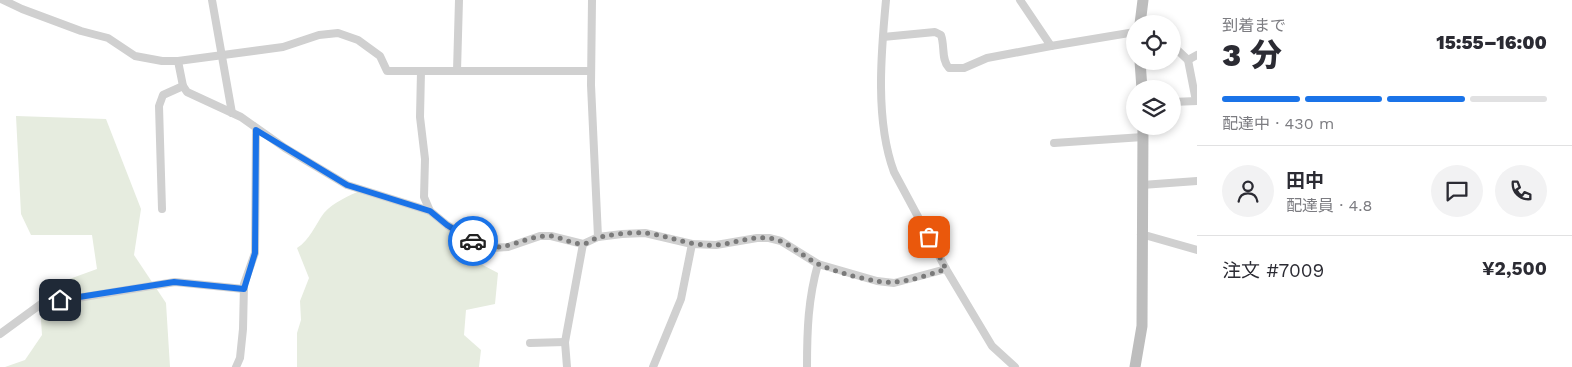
<!DOCTYPE html>
<html lang="ja">
<head>
<meta charset="utf-8">
<style>
  :root { --surface:#fff; --page:#f2f2f3; --text:#2b2b33; --muted:#7c7c81; --line:#e1e1e2; --accent:#1a73e8 }
  body { margin:0; font-family:"Work Sans","Noto Sans JP",sans-serif; background:var(--page); color:var(--text); height:100vh; display:flex; flex-direction:column; font-size:19px; white-space:nowrap }
  * { box-sizing:border-box; margin:0 }
  p { font-size:16px; color:var(--muted) }
  .icon { flex:none; width:28px; height:28px; fill:none; stroke:currentColor; stroke-width:2; stroke-linecap:round; stroke-linejoin:round }
  .map { position:relative; flex:1; overflow:hidden }
  .details { display:flex; flex-direction:column; background:var(--surface); width:375px }
  .details>* { flex:none }
  .fabs { position:absolute; left:1126px; top:15px; display:grid; gap:10px }
  .fabs a { display:grid; place-items:center; width:55px; height:55px; border-radius:50%; background:var(--surface); box-shadow:0 2px 8px #0003; font-size:25px }
  .pin { position:absolute; display:grid; place-items:center; width:42px; height:42px; color:#fff; margin:-21px; border-radius:10px; box-shadow:0 2px 8px #0006 }
  .courier { position:absolute; display:grid; place-items:center; width:50px; height:50px; margin:-25px; border:4px solid #1a73e8; border-radius:50%; background:#fff; color:#222; box-shadow:0 1px 6px #0007 }
  .overview em { font-style:normal; font-weight:800 }
  .overview div { display:flex; flex-direction:column-reverse }
  .overview { display:flex; align-items:center; justify-content:space-between; height:85px; padding:0 25px }
  h1 { font-size:32px; font-weight:800; line-height:38px }
  .bar { display:grid; grid-template-columns:repeat(4,1fr); gap:8px 5px; align-content:center; height:60px; padding:0 25px }
  .bar i { height:6px; border-radius:4px; background:var(--line) }
  .bar .on { background:var(--accent) }
  .bar p { grid-column:span 4 }
  .line { display:flex; align-items:center; gap:12px; padding:0 25px; border-top:1px solid var(--line) }
  .line div { flex:1 }
  .round { display:grid; place-items:center; flex:none; width:52px; height:52px; border-radius:26px; background:var(--page) }
  main { display:flex; flex:1; min-height:0 }
  .map>svg:first-child { display:block }
  .green { fill:#e6ecdf }
  .lines { fill:none; stroke-linecap:round; stroke-linejoin:round }
  .street { stroke:#d0d0d0; stroke-width:8 }
  .secondary { stroke:#bdbdbd; stroke-width:11 }
  .done { stroke:#7a7a7a; stroke-width:5; stroke-dasharray:0 9 }
  .route { stroke:#1a73e8; stroke-width:6 }
</style>
</head>
<body>
<main>
<div class="map">
<svg width="1197" height="367" viewBox="0 0 1197 367">
  <rect width="100%" height="100%" fill="#fff"/>
  <g class="green">
    <path d="M 16,116 L 106,119 L 141,209 L 134,255 L 166,303 L 170,367 L 5,367 L 25,360 L 42,335 L 39,290 L 97,269 L 92,235 L 31,235 L 21,214 Z"/>
    <path d="M 362,190 L 423,208 L 484,246 L 479,263 L 498,273 L 495,304 L 466,310 L 464,335 L 481,350 L 479,367 L 297,367 L 297,333 L 301,320 L 300,301 L 309,278 L 297,248 C 310,240 315,225 324,213 C 334,202 348,196 362,190 Z"/>
  </g>
  <g class="lines">
    <g class="street">
      <path d="M 3,0 L 22,9 L 81,31 L 108,38 L 135,56 L 162,61 L 178,61 L 283,47 L 319,35 L 338,33 L 358,40 L 380,56 L 387,71 L 591,71"/>
      <path d="M 212,0 L 232,113"/>
      <path d="M 592,0 L 591,85 L 598,237"/>
      <path d="M 886,0 C 881,53 875,121 894,172 L 946,269 L 992,346 L 1015,367"/>
      <path d="M 1020,0 L 1051,46 L 1135,32"/>
      <path d="M 883,37 L 935,32 L 941,35 C 945,46 941,60 949,68 L 964,68 L 987,58 L 1051,46"/>
      <path d="M 1172,45 L 1188,60 L 1197,55"/>
      <path d="M 1188,60 L 1196,101"/>
      <path d="M 178,61 L 183,86 L 187,92 L 241,117 L 285,148 L 347,185 L 430,211 L 447,225 L 477,244 L 491,248 L 508,247 L 540,236 L 551,236 L 583,244 L 598,237 L 622,234 L 645,233 L 692,244 L 716,245 L 757,238 L 769,238 L 781,241 L 818,264 L 877,281 L 894,283 L 946,269"/>
      <path d="M 421,71 L 420,117 L 425,159 L 424,197 L 430,211"/>
      <path d="M 457,71 L 459,0"/>
      <path d="M 1172,102 L 1197,101"/>
      <path d="M 1054,143 L 1143,137"/>
      <path d="M 1142,185 L 1197,181"/>
      <path d="M 162,209 L 159,106 L 163,95 L 183,86"/>
      <path d="M 1141,234 L 1197,250"/>
      <path d="M 0,334 L 41,304 L 175,282 L 244,289"/>
      <path d="M 530,343 L 565,342"/>
      <path d="M 236,367 L 240,358 L 243,329 L 244,284 L 255,253 L 256,129"/>
      <path d="M 567,367 L 565,342 L 583,244"/>
      <path d="M 653,367 L 681,299 L 692,244"/>
      <path d="M 807,367 C 807,331 808,299 818,264"/>
    </g>
    <g class="secondary">
      <path d="M 1140,24 L 1143,0"/>
      <path d="M 1140,61 L 1142,89"/>
      <path d="M 1135,367 L 1142,326 L 1143,126"/>
    </g>
  </g>
  <g class="lines">
    <path class="done" d="M 473,241 C 500,258 522,235 549,236 C 560,236 571,244 582,244 C 588,244 594,238 600,237 C 614,234 631,232 645,233 C 669,235 691,247 716,245 C 733,244 750,236 768,238 C 788,240 801,256 818,264 C 835,272 877,284 895,282 C 912,281 930,274 946,269 L 929,237"/>
    <path class="route" d="M 60,300 L 174,282 L 244,289 L 255,253 L 256,130 L 347,185 L 430,211 L 447,225 L 473,241"/>
  </g>
</svg>
<div class="fabs">
<a><svg class="icon" aria-label="locate" viewBox="0 0 24 24"><circle cx="12" cy="12" r="6"/><path d="M12 2v4M12 18v4M2 12h4M18 12h4"/></svg></a>
<a><svg class="icon" aria-label="layers" viewBox="0 0 24 24"><path d="M12 4l9 5-9 5-9-5zM3 14l9 5 9-5"/></svg></a>
</div>
<div class="pin" style="left:929px;top:237px;background:#ea580c"><svg class="icon" aria-label="bag" viewBox="0 0 24 24"><path d="M5 8h14l-1 12H6zM9 8a3 3 0 0 1 6 0"/></svg></div>
<div class="pin" style="left:60px;top:300px;background:#1f2937"><svg class="icon" aria-label="home" viewBox="0 0 24 24"><path d="M3 11l9-7 9 7M6 9v11h12V9"/></svg></div>
<div class="courier" style="left:473px;top:241px"><svg class="icon" aria-label="car" viewBox="0 0 24 24"><path d="M5 17H2v-5l4-1 3-4h7l3 4 3 1v5h-3M9 17h6M6 11h13"/><circle cx="7" cy="17" r="2"/><circle cx="17" cy="17" r="2"/></svg></div>
</div>
<section class="details">
<div class="overview"><div><h1>3 分</h1><p>到着まで</p></div><em>15:55–16:00</em></div>
<div class="bar"><i class="on"></i><i class="on"></i><i class="on"></i><i></i><p>配達中 · 430 m</p></div>
<div class="line" style="height:90px"><a class="round"><svg class="icon" aria-label="person" viewBox="0 0 24 24"><circle cx="12" cy="8" r="4"/><path d="M4 21q1-7 8-7t8 7"/></svg></a><div><b>田中</b><p>配達員 · 4.8</p></div><a class="round"><svg class="icon" aria-label="chat" viewBox="0 0 24 24"><path d="M4 5h16v11H9l-5 4z"/></svg></a><a class="round"><svg class="icon" aria-label="phone" viewBox="0 0 24 24"><path d="M5 4h4l2 5-3 2q2 4 5 5l2-3 5 2v4C11 20 4 13 5 4z"/></svg></a></div>
<div class="line" style="height:65px"><div>注文 #7009</div><b>¥2,500</b></div>
</section>
</main>
</body>
</html>
